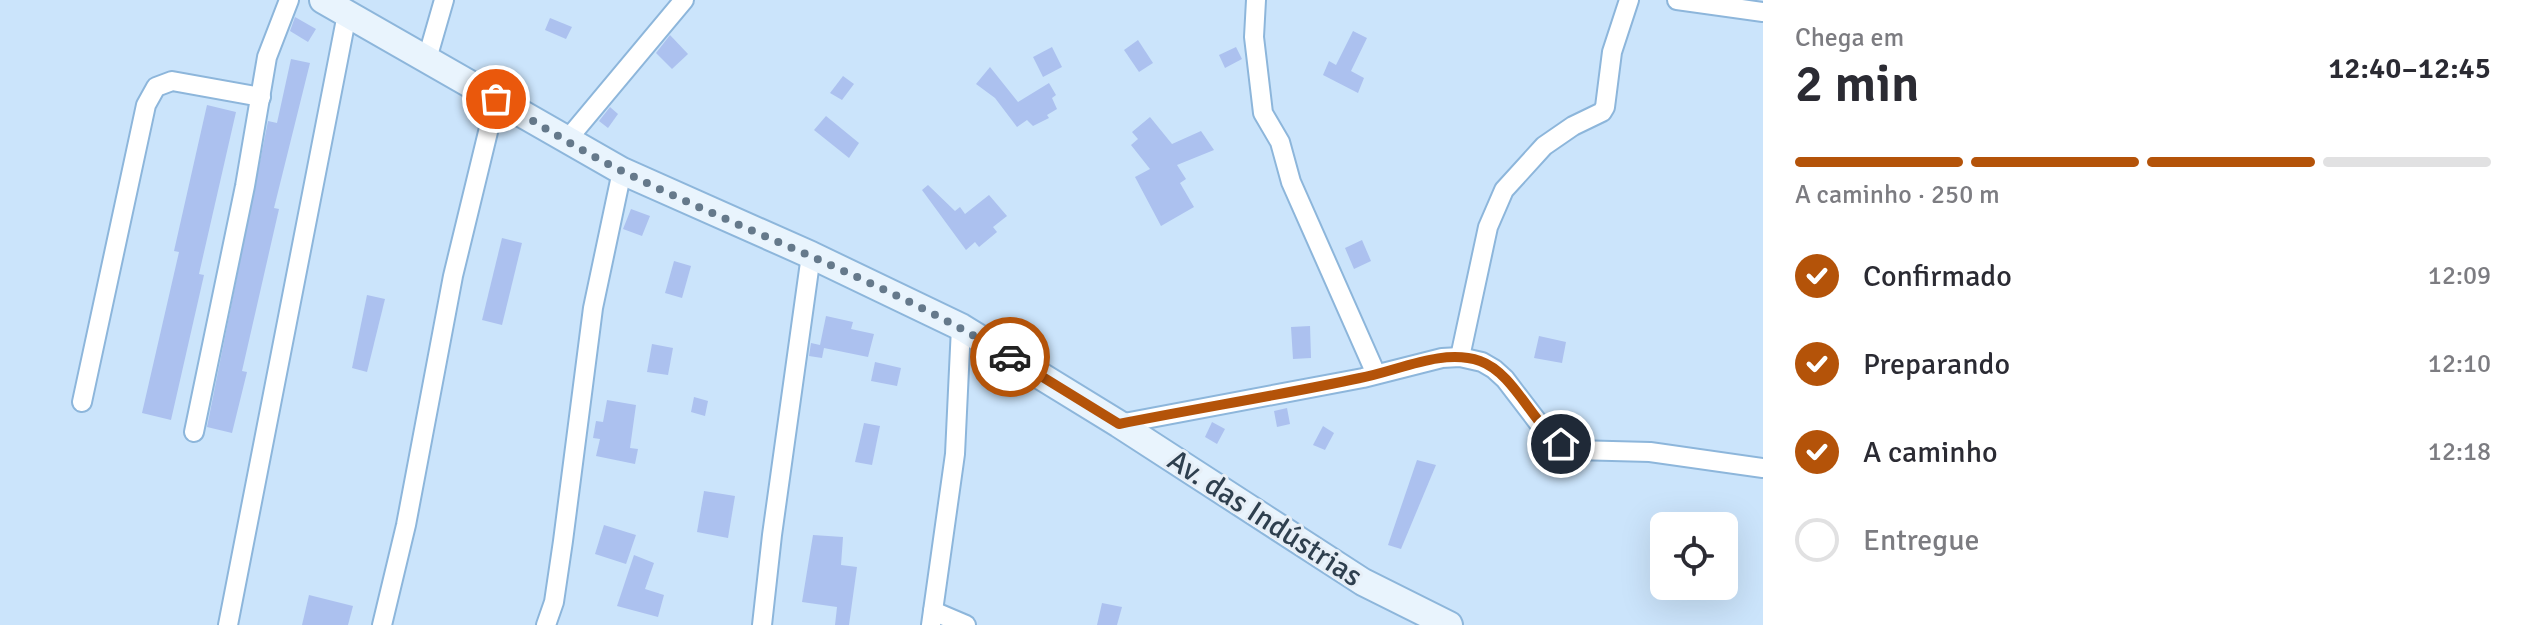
<!DOCTYPE html>
<html lang="pt">
<head>
<meta charset="utf-8">
<style>
  :root { --surface:#fff; --page:#f2f2f3; --text:#2b2b33; --muted:#7c7c81; --line:#e1e1e2; --accent:#b45309 }
  body { margin:0; font-family:Signika,sans-serif; background:var(--page); color:var(--text); height:100vh; display:flex; flex-direction:column; font-size:30px; white-space:nowrap }
  * { box-sizing:border-box; margin:0 }
  p { font-size:26px; color:var(--muted) }
  .icon { flex:none; width:44px; height:44px; fill:none; stroke:currentColor; stroke-width:2; stroke-linecap:round; stroke-linejoin:round }
  .map { position:relative; flex:1; overflow:hidden }
  .panel { display:flex; flex-direction:column; background:var(--surface); width:760px }
  .panel>* { flex:none }
  .buttons { position:absolute; left:1650px; top:512px; display:grid; gap:16px }
  .buttons a { display:grid; place-items:center; width:88px; height:88px; border-radius:12px; background:var(--surface); box-shadow:0 8px 32px #0002; font-size:40px }
  .pin { position:absolute; display:grid; place-items:center; width:68px; height:68px; color:#fff; margin:-34px; border:4px solid #fff; border-radius:50%; box-shadow:0 2px 8px #0007 }
  .courier { position:absolute; display:grid; place-items:center; width:80px; height:80px; margin:-40px; border:6px solid #b45309; border-radius:50%; background:#fff; color:#222; box-shadow:0 2px 10px #0007 }
  .head em { font-style:normal; font-weight:600 }
  .head div { display:flex; flex-direction:column-reverse }
  .head { display:flex; align-items:center; justify-content:space-between; height:136px; padding:0 32px }
  h1 { font-size:52px; font-weight:600; line-height:60px }
  .bar { display:grid; grid-template-columns:repeat(4,1fr); gap:12px 8px; align-content:center; height:96px; padding:0 32px }
  .bar i { height:10px; border-radius:6px; background:var(--line) }
  .bar .selected { background:var(--accent) }
  .bar p { grid-column:span 4 }
  ol { padding:0 32px; list-style:none }
  li { display:flex; align-items:center; gap:24px; height:88px }
  li p { margin-inline-start:auto }
  li .icon { padding:8px; border-radius:50%; background:var(--accent); color:#fff; stroke-width:4 }
  li:last-child { color:var(--muted) }
  li i { width:44px; height:44px; border:4px solid var(--line); border-radius:50% }
  main { display:flex; flex:1; min-height:0 }
  .map>svg:first-child { display:block }
  .building { fill:#acc1ef }
  .lines { fill:none; stroke-linecap:round; stroke-linejoin:round }
  .street-casing { stroke:#8db6db; stroke-width:22 }
  .secondary-casing { stroke:#8db6db; stroke-width:30 }
  .street { stroke:#fff; stroke-width:18 }
  .secondary { stroke:#e9f4fd; stroke-width:26 }
  .done { stroke:#65798b; stroke-width:8; stroke-dasharray:0 14.4 }
  .route { stroke:#b45309; stroke-width:10 }
  .labels { text-anchor:middle; stroke-width:6; stroke-linejoin:round; paint-order:stroke }
  .street-label { font-size:30px; fill:#2e3f4e; stroke:#e6eef6 }
</style>
</head>
<body>
<main>
<div class="map">
<svg width="1763" height="625" viewBox="0 0 1763 625">
  <rect width="100%" height="100%" fill="#cbe4fb"/>
  <g class="building">
    <path d="M 295,17 L 316,29 L 308,42 L 290,31 Z"/>
    <path d="M 550,18 L 572,27 L 566,39 L 545,30 Z"/>
    <path d="M 1353,31 L 1367,38 L 1351,71 L 1364,78 L 1358,93 L 1323,75 L 1329,61 L 1336,65 Z"/>
    <path d="M 670,35 L 688,54 L 672,69 L 656,53 Z"/>
    <path d="M 1138,40 L 1153,63 L 1139,72 L 1124,50 Z"/>
    <path d="M 1052,47 L 1062,67 L 1043,77 L 1033,57 Z"/>
    <path d="M 1236,47 L 1242,59 L 1225,68 L 1219,55 Z"/>
    <path d="M 291,59 L 310,63 L 274,208 L 279,209 L 242,371 L 247,372 L 232,433 L 207,427 L 268,121 L 277,123 Z"/>
    <path d="M 990,67 L 1018,102 L 1049,83 L 1056,95 L 1052,98 L 1057,109 L 1047,115 L 1049,118 L 1033,126 L 1027,120 L 1017,127 L 995,98 L 976,84 Z"/>
    <path d="M 843,76 L 854,84 L 842,100 L 830,93 Z"/>
    <path d="M 207,105 L 236,112 L 199,274 L 204,275 L 171,420 L 142,413 L 179,252 L 174,251 Z"/>
    <path d="M 610,107 L 618,114 L 608,128 L 599,121 Z"/>
    <path d="M 826,116 L 859,143 L 849,158 L 814,130 Z"/>
    <path d="M 1150,117 L 1172,144 L 1201,131 L 1214,150 L 1177,165 L 1186,179 L 1180,183 L 1194,207 L 1161,226 L 1135,177 L 1150,169 L 1131,145 L 1138,139 L 1132,132 Z"/>
    <path d="M 928,185 L 955,211 L 960,207 L 965,214 L 989,195 L 1007,216 L 993,227 L 997,232 L 979,247 L 975,242 L 966,250 L 922,190 Z"/>
    <path d="M 631,209 L 650,216 L 642,236 L 623,229 Z"/>
    <path d="M 502,238 L 522,243 L 502,325 L 482,320 Z"/>
    <path d="M 1362,240 L 1371,261 L 1354,269 L 1345,248 Z"/>
    <path d="M 674,261 L 691,266 L 682,298 L 665,293 Z"/>
    <path d="M 367,295 L 385,299 L 367,372 L 352,368 Z"/>
    <path d="M 826,316 L 853,322 L 851,329 L 874,334 L 868,357 L 824,348 L 822,358 L 809,356 L 811,343 L 820,345 Z"/>
    <path d="M 1310,326 L 1311,358 L 1293,359 L 1291,327 Z"/>
    <path d="M 1539,336 L 1566,342 L 1562,363 L 1534,358 Z"/>
    <path d="M 652,344 L 673,348 L 668,375 L 647,372 Z"/>
    <path d="M 875,362 L 901,368 L 897,386 L 871,381 Z"/>
    <path d="M 694,397 L 708,401 L 705,416 L 691,412 Z"/>
    <path d="M 607,400 L 636,405 L 630,448 L 638,449 L 635,464 L 596,456 L 600,439 L 593,438 L 596,421 L 603,422 Z"/>
    <path d="M 1287,408 L 1290,424 L 1277,427 L 1274,411 Z"/>
    <path d="M 1212,422 L 1225,429 L 1217,444 L 1205,437 Z"/>
    <path d="M 864,423 L 880,426 L 872,465 L 855,462 Z"/>
    <path d="M 1323,426 L 1334,433 L 1325,450 L 1313,445 Z"/>
    <path d="M 1417,460 L 1436,465 L 1401,549 L 1388,545 Z"/>
    <path d="M 704,491 L 735,496 L 728,538 L 697,532 Z"/>
    <path d="M 604,525 L 636,535 L 626,564 L 595,554 Z"/>
    <path d="M 813,535 L 843,537 L 841,565 L 857,567 L 849,625 L 835,625 L 837,607 L 802,602 Z"/>
    <path d="M 634,555 L 654,563 L 645,589 L 664,595 L 658,617 L 617,606 Z"/>
    <path d="M 309,595 L 353,606 L 348,625 L 302,625 Z"/>
    <path d="M 1102,603 L 1122,607 L 1117,625 L 1097,625 Z"/>
  </g>
  <g class="lines">
    <g class="street-casing">
      <g id="street">
        <path d="M 1256,0 L 1254,37 L 1263,113 L 1280,142 L 1291,182 L 1376,374"/>
        <path d="M 1677,0 L 1763,12"/>
        <path d="M 427,59 L 444,0"/>
        <path d="M 567,140 L 684,0"/>
        <path d="M 1460,357 L 1488,227 L 1504,190 L 1544,146 L 1573,126 L 1602,112 L 1605,107 L 1612,52 L 1629,0"/>
        <path d="M 82,402 L 146,105 L 156,87 L 172,81 L 261,97"/>
        <path d="M 1119,424 L 1363,378 L 1442,358 L 1460,357 L 1482,362 L 1494,369 L 1505,379 L 1547,434 L 1574,450 L 1650,452 L 1763,468"/>
        <path d="M 194,432 L 245,186 L 267,57 L 289,0"/>
        <path d="M 933,611 L 966,625"/>
        <path d="M 228,625 L 347,14"/>
        <path d="M 382,625 L 406,525 L 453,276 L 496,99"/>
        <path d="M 546,625 L 554,602 L 563,541 L 593,308 L 622,171"/>
        <path d="M 762,625 L 772,535 L 811,255"/>
        <path d="M 931,625 L 955,454 L 961,327"/>
      </g>
    </g>
    <g class="secondary-casing">
      <path id="secondary" d="M 323,0 L 622,171 L 811,255 L 961,327 L 1119,424 L 1363,582 L 1449,625"/>
    </g>
    <use href="#street" class="street"/>
    <use href="#secondary" class="secondary"/>
  </g>
  <g class="lines">
    <path class="done" d="M 496,99 C 538,123 580,151 624,172 C 752,235 888,282 1010,357"/>
    <path class="route" d="M 1010,357 L 1119,424 C 1199,408 1281,395 1360,378 C 1398,371 1442,348 1480,361 C 1514,373 1532,423 1561,444"/>
  </g>
  <g class="labels">
    <g class="street-label">
      <text transform="translate(1265 518) rotate(33)" y="10">Av. das Indústrias</text>
    </g>
  </g>
</svg>
<div class="buttons">
<a><svg class="icon" aria-label="locate" viewBox="0 0 24 24"><circle cx="12" cy="12" r="6"/><path d="M12 2v4M12 18v4M2 12h4M18 12h4"/></svg></a>
</div>
<div class="pin" style="left:496px;top:99px;background:#ea580c"><svg class="icon" aria-label="bag" viewBox="0 0 24 24"><path d="M5 8h14l-1 12H6zM9 8a3 3 0 0 1 6 0"/></svg></div>
<div class="pin" style="left:1561px;top:444px;background:#1f2937"><svg class="icon" aria-label="home" viewBox="0 0 24 24"><path d="M3 11l9-7 9 7M6 9v11h12V9"/></svg></div>
<div class="courier" style="left:1010px;top:357px"><svg class="icon" aria-label="car" viewBox="0 0 24 24"><path d="M5 17H2v-5l4-1 3-4h7l3 4 3 1v5h-3M9 17h6M6 11h13"/><circle cx="7" cy="17" r="2"/><circle cx="17" cy="17" r="2"/></svg></div>
</div>
<section class="panel">
<div class="head"><div><h1>2 min</h1><p>Chega em</p></div><em>12:40–12:45</em></div>
<div class="bar"><i class="selected"></i><i class="selected"></i><i class="selected"></i><i></i><p>A caminho · 250 m</p></div>
<ol>
<li><svg class="icon" aria-label="check" viewBox="0 0 24 24"><path d="M5 12l5 5 9-10"/></svg>Confirmado<p>12:09</p></li>
<li><svg class="icon" aria-label="check" viewBox="0 0 24 24"><path d="M5 12l5 5 9-10"/></svg>Preparando<p>12:10</p></li>
<li><svg class="icon" aria-label="check" viewBox="0 0 24 24"><path d="M5 12l5 5 9-10"/></svg>A caminho<p>12:18</p></li>
<li><i></i>Entregue</li>
</ol>
</section>
</main>
</body>
</html>
